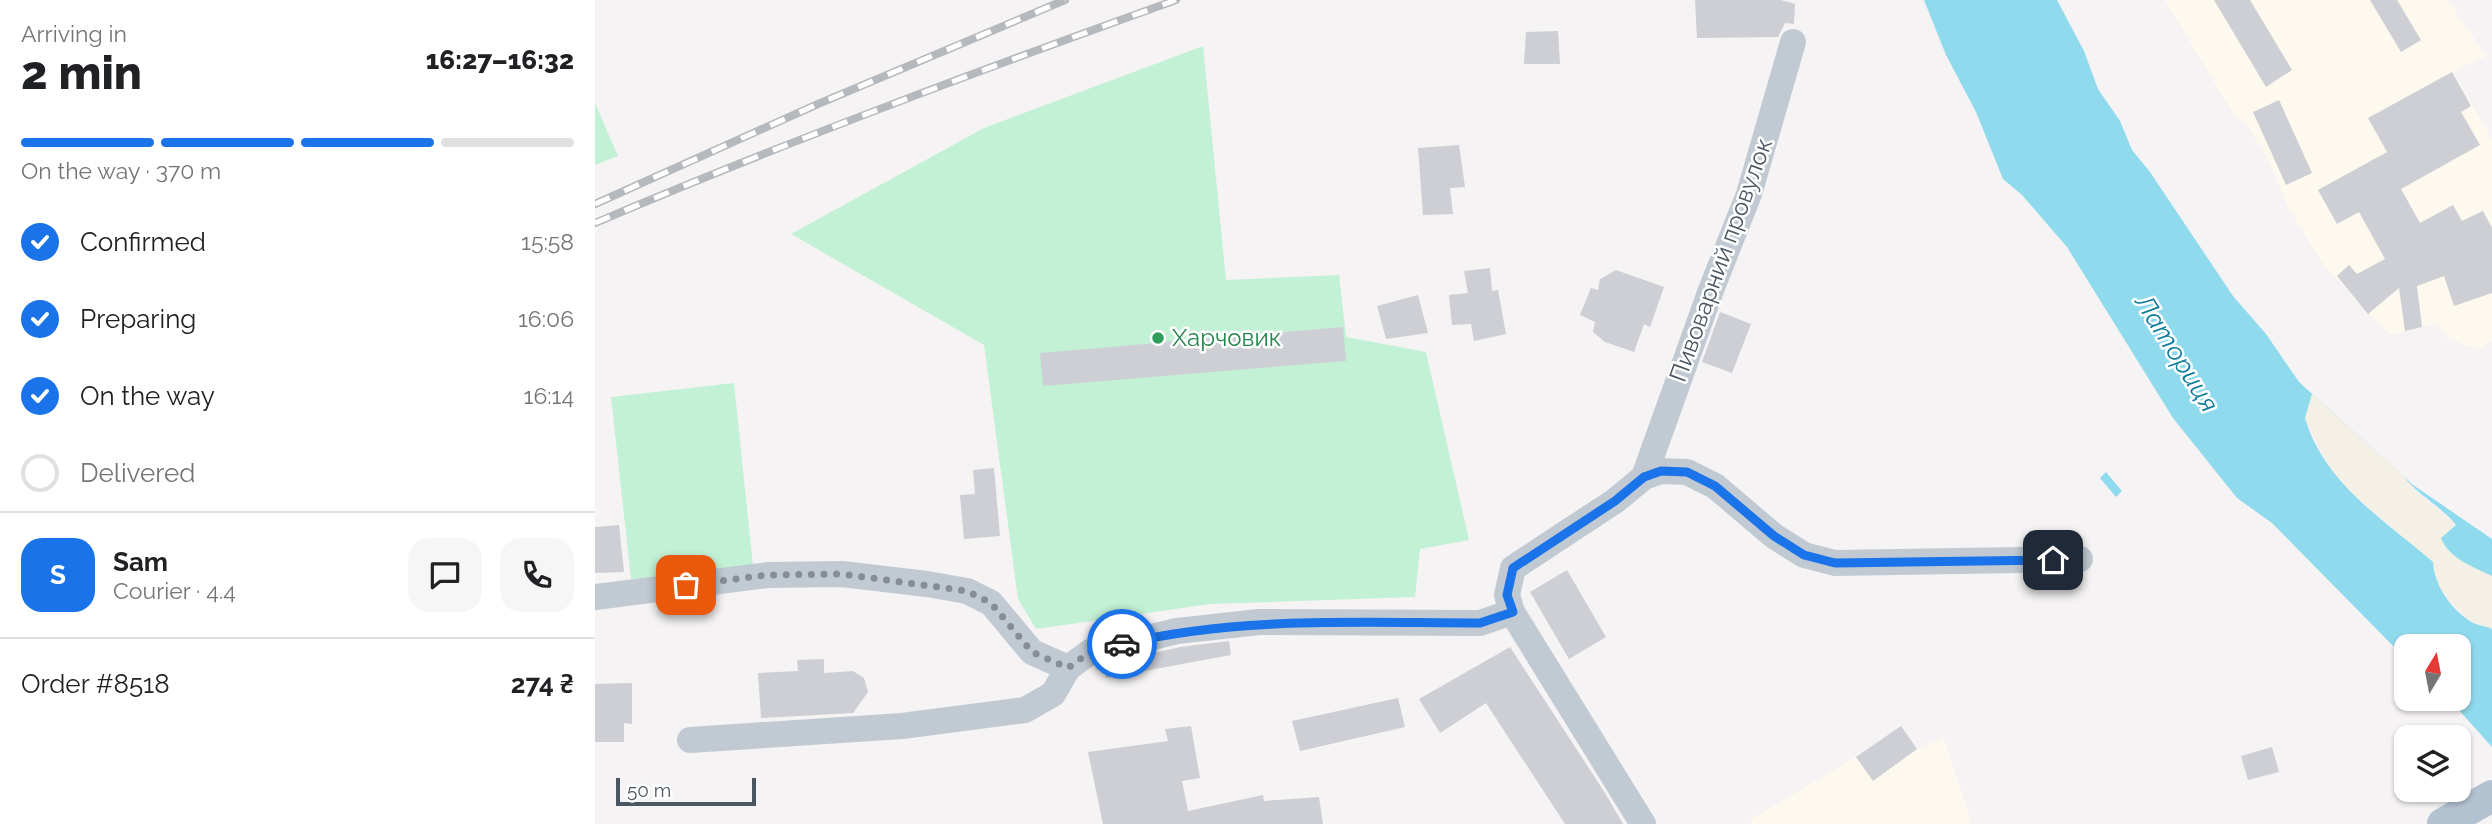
<!DOCTYPE html>
<html lang="en">
<head>
<meta charset="utf-8">
<style>
  :root { --surface:#fff; --page:#f6f6f6; --text:#202124; --muted:#757577; --line:#e0e0e0; --accent:#1a73e8 }
  body { margin:0; font-family:Raleway,sans-serif; background:var(--page); color:var(--text); height:100vh; display:flex; flex-direction:column; font-size:26px; white-space:nowrap }
  * { box-sizing:border-box; margin:0 }
  p { font-size:23px; color:var(--muted) }
  .icon { flex:none; width:38px; height:38px; fill:none; stroke:currentColor; stroke-width:2; stroke-linecap:round; stroke-linejoin:round }
  .map { position:relative; flex:1; overflow:hidden }
  .sheet { display:flex; flex-direction:column; background:var(--surface); width:595px }
  .sheet>* { flex:none }
  .needle { width:46px; rotate:10deg }
  .controls { position:absolute; left:1799px; top:634px; display:grid; gap:14px }
  .controls a { display:grid; place-items:center; width:77px; height:77px; border-radius:14px; background:var(--surface); box-shadow:0 2px 5px #0004; font-size:35px }
  .scale { position:absolute; left:21px; bottom:18px; width:140px; box-sizing:border-box; padding-left:7px; border:4px solid #4a5661; border-top:0; font-size:19px; line-height:24px; white-space:nowrap; color:#4a5661; -webkit-text-stroke:5px #fff; paint-order:stroke }
  .pin { position:absolute; display:grid; place-items:center; width:60px; height:60px; color:#fff; margin:-30px; border-radius:14px; box-shadow:0 4px 10px #0006 }
  .courier { position:absolute; display:grid; place-items:center; width:70px; height:70px; margin:-35px; border:5px solid #1a73e8; border-radius:50%; background:#fff; color:#222; box-shadow:0 2px 9px #0007 }
  .summary em { font-style:normal; font-weight:800 }
  .summary div { display:flex; flex-direction:column-reverse }
  .summary { display:flex; align-items:center; justify-content:space-between; height:119px; padding:0 21px }
  h1 { font-size:46px; font-weight:800; line-height:52px }
  .bar { display:grid; grid-template-columns:repeat(4,1fr); gap:10px 7px; align-content:center; height:84px; padding:0 21px }
  .bar i { height:9px; border-radius:5px; background:var(--line) }
  .bar .active { background:var(--accent) }
  .bar p { grid-column:span 4 }
  .line { display:flex; align-items:center; gap:18px; padding:0 21px; border-top:2px solid var(--line) }
  .line div { flex:1 }
  .round { display:grid; place-items:center; flex:none; width:74px; height:74px; border-radius:21px; background:var(--page) }
  ol { padding:0 21px; list-style:none }
  li { display:flex; align-items:center; gap:21px; height:77px }
  li p { margin-inline-start:auto }
  li .icon { padding:7px; border-radius:50%; background:var(--accent); color:#fff; stroke-width:4 }
  li:last-child { color:var(--muted) }
  li i { width:38px; height:38px; border:4px solid var(--line); border-radius:50% }
  main { display:flex; flex:1; min-height:0 }
  .map>svg:first-child { display:block }
  .commercial { fill:#fdf9ef }
  .green { fill:#c3f1d5 }
  .sand { fill:#f5f0e5 }
  .water { fill:#90daee }
  .building { fill:#cdcfd5 }
  .lines { fill:none; stroke-linecap:round; stroke-linejoin:round }
  .minor { stroke:#c1cad2; stroke-width:26 }
  .major { stroke:#b3c2d1; stroke-width:32 }
  .rail-casing { stroke:#b5b8bd; stroke-width:8 }
  .rail { stroke:#fff; stroke-width:5; stroke-dasharray:16; stroke-linecap:butt }
  .done { stroke:#868d94; stroke-width:7; stroke-dasharray:0 12.6 }
  .route { stroke:#1a73e8; stroke-width:9 }
  .leisure-dot { fill:#2e9e5b; stroke:#fff; stroke-width:2.5 }
  .labels { text-anchor:middle; stroke-width:5; stroke-linejoin:round; paint-order:stroke }
  .street-label { font-size:24px; fill:#4a5661; stroke:#fff }
  .leisure-label { font-size:24px; fill:#27864d; stroke:#fff; text-anchor:start }
  .water-label { font-size:26px; font-style:italic; fill:#0c7c9b; stroke:#fff }
</style>
</head>
<body>
<main>
<section class="sheet">
<div class="summary"><div><h1>2 min</h1><p>Arriving in</p></div><em>16:27–16:32</em></div>
<div class="bar"><i class="active"></i><i class="active"></i><i class="active"></i><i></i><p>On the way · 370 m</p></div>
<ol>
<li><svg class="icon" aria-label="check" viewBox="0 0 24 24"><path d="M5 12l5 5 9-10"/></svg>Confirmed<p>15:58</p></li>
<li><svg class="icon" aria-label="check" viewBox="0 0 24 24"><path d="M5 12l5 5 9-10"/></svg>Preparing<p>16:06</p></li>
<li><svg class="icon" aria-label="check" viewBox="0 0 24 24"><path d="M5 12l5 5 9-10"/></svg>On the way<p>16:14</p></li>
<li><i></i>Delivered</li>
</ol>
<div class="line" style="height:126px"><b class="round" style="background:var(--accent);color:#fff">S</b><div><b>Sam</b><p>Courier · 4.4</p></div><a class="round"><svg class="icon" aria-label="chat" viewBox="0 0 24 24"><path d="M4 5h16v11H9l-5 4z"/></svg></a><a class="round"><svg class="icon" aria-label="phone" viewBox="0 0 24 24"><path d="M5 4h4l2 5-3 2q2 4 5 5l2-3 5 2v4C11 20 4 13 5 4z"/></svg></a></div>
<div class="line" style="height:91px"><div>Order #8518</div><b>274 ₴</b></div>
</section>
<div class="map">
<svg width="1897" height="824" viewBox="0 0 1897 824">
  <rect width="100%" height="100%" fill="#f5f3f3"/>
  <g class="commercial">
    <path d="M 1570,0 L 1853,0 L 1891,56 L 1858,72 L 1897,139 L 1897,341 L 1883,350 L 1851,337 L 1842,323 L 1796,335 L 1773,314 L 1727,262 L 1694,209 L 1675,164 L 1654,127 L 1639,115 Z"/>
    <path d="M 1349,738 L 1377,824 L 1157,824 L 1155,820 L 1261,757 L 1278,780 L 1322,749 Z"/>
  </g>
  <g class="green">
    <path d="M 608,46 L 631,280 L 744,275 L 751,337 L 831,352 L 874,540 L 825,549 L 820,597 L 615,604 L 441,629 L 423,599 L 389,345 L 196,234 L 389,128 Z"/>
    <path d="M 0,103 L 23,156 L 0,165 Z"/>
    <path d="M 139,383 L 158,566 L 36,579 L 16,397 Z"/>
  </g>
  <path class="sand" d="M 1717,394 L 1809,477 L 1821,492 L 1861,525 L 1846,538 C 1854,559 1879,567 1897,576 L 1897,629 L 1872,619 L 1845,588 L 1825,551 L 1754,491 L 1734,467 L 1710,418 Z"/>
  <g class="water">
    <path d="M 1329,0 L 1462,0 L 1489,51 L 1503,89 L 1525,121 L 1537,150 L 1555,172 L 1638,296 L 1671,334 L 1704,382 L 1818,485 L 1897,539 L 1897,576 C 1879,567 1854,559 1846,538 L 1861,525 C 1846,506 1824,496 1809,477 L 1717,394 L 1710,418 C 1729,483 1789,520 1838,562 C 1839,584 1854,606 1872,619 C 1880,626 1890,625 1897,629 L 1897,747 L 1853,698 L 1864,698 L 1864,646 L 1811,646 L 1811,659 L 1677,523 L 1642,498 L 1578,418 L 1472,247 L 1427,195 L 1408,179 L 1381,112 L 1351,55 Z"/>
    <path d="M 1511,472 L 1527,491 L 1521,497 L 1505,478 Z"/>
  </g>
  <g class="building">
    <path d="M 1100,0 L 1186,0 L 1200,4 L 1199,24 L 1190,23 L 1183,37 L 1102,38 Z"/>
    <path d="M 1619,0 L 1655,0 L 1697,70 L 1671,87 Z"/>
    <path d="M 1775,0 L 1802,0 L 1826,40 L 1806,52 Z"/>
    <path d="M 963,31 L 965,64 L 929,64 L 931,32 Z"/>
    <path d="M 1857,72 L 1876,106 L 1866,112 L 1885,145 L 1806,189 L 1825,223 L 1858,205 L 1867,221 L 1888,211 L 1897,228 L 1897,293 L 1859,306 L 1849,276 L 1822,286 L 1827,327 L 1810,331 L 1804,288 L 1773,314 L 1742,276 L 1754,265 L 1762,274 L 1790,259 L 1764,212 L 1742,224 L 1723,190 L 1792,152 L 1773,118 Z"/>
    <path d="M 1684,100 L 1717,173 L 1691,185 L 1658,112 Z"/>
    <path d="M 864,145 L 870,187 L 855,188 L 858,214 L 828,215 L 823,148 Z"/>
    <path d="M 895,268 L 897,291 L 903,290 L 911,334 L 879,341 L 876,324 L 857,325 L 854,295 L 873,293 L 869,271 Z"/>
    <path d="M 1021,270 L 1069,287 L 1055,327 L 1049,324 L 1039,352 L 1010,342 L 998,332 L 1000,322 L 985,315 L 996,288 L 1003,290 L 1005,279 Z"/>
    <path d="M 823,295 L 833,333 L 791,339 L 782,306 Z"/>
    <path d="M 1125,312 L 1156,324 L 1137,373 L 1107,362 Z"/>
    <path d="M 748,327 L 751,361 L 448,386 L 445,353 Z"/>
    <path d="M 399,468 L 405,536 L 369,539 L 365,495 L 380,494 L 378,470 Z"/>
    <path d="M 24,525 L 29,572 L 0,573 L 0,527 Z"/>
    <path d="M 972,570 L 1011,637 L 974,659 L 935,592 Z"/>
    <path d="M 634,641 L 636,655 L 511,678 L 508,665 L 585,647 Z"/>
    <path d="M 915,647 L 1010,793 L 1028,824 L 970,824 L 891,703 L 845,733 L 824,699 Z"/>
    <path d="M 229,659 L 229,673 L 258,671 L 269,678 L 273,692 L 258,713 L 166,718 L 163,673 L 203,671 L 202,660 Z"/>
    <path d="M 37,683 L 37,724 L 29,723 L 29,742 L 0,742 L 0,684 Z"/>
    <path d="M 803,698 L 810,727 L 705,751 L 697,721 Z"/>
    <path d="M 596,726 L 605,778 L 587,781 L 593,811 L 668,795 L 669,801 L 724,797 L 728,824 L 508,824 L 493,752 L 573,741 L 570,729 Z"/>
    <path d="M 1306,726 L 1322,749 L 1278,781 L 1261,757 Z"/>
    <path d="M 1677,747 L 1684,772 L 1653,780 L 1646,756 Z"/>
  </g>
  <g class="lines">
    <g class="minor">
      <path d="M 1049,477 L 1116,290 L 1154,194 L 1198,42"/>
      <path d="M 0,597 L 173,575 L 247,574 L 332,584 L 372,591 L 396,603 L 437,652 L 473,668 L 495,652 L 582,631 L 664,622 L 885,623 L 917,612"/>
      <path d="M 95,740 L 307,726 L 430,710 L 458,694 L 473,668"/>
      <path d="M 1048,824 L 917,612 L 912,595 L 918,568 L 1020,501 L 1049,477 L 1066,471 L 1092,472 L 1120,486 L 1179,536 L 1209,555 L 1240,563 L 1485,559"/>
    </g>
    <path class="major" d="M 1848,824 L 1897,796"/>
    <g class="rail-casing">
      <g id="rail">
        <path d="M 0,204 L 223,104 L 470,0"/>
        <path d="M 0,223 C 191,142 386,70 581,0"/>
      </g>
    </g>
    <use href="#rail" class="rail"/>
  </g>
  <g class="lines">
    <path class="done" d="M 91,585 L 173,575 L 247,574 L 372,591 L 396,603 L 437,652 L 473,668 L 495,652 L 527,644"/>
    <path class="route" d="M 527,644 C 647,616 762,623 885,623 L 918,612 L 912,595 L 918,568 L 1020,501 L 1049,477 L 1066,471 L 1092,472 L 1120,486 L 1179,536 L 1209,555 L 1240,563 L 1458,560"/>
  </g>
  <circle class="leisure-dot" cx="563" cy="338" r="7"/>
  <g class="labels">
    <g class="street-label">
      <text transform="translate(1126 260) rotate(-70)" y="8">Пивоварний провулок</text>
    </g>
    <g class="leisure-label">
      <text x="577" y="346">Харчовик</text>
    </g>
    <g class="water-label">
      <text transform="translate(1582 353) rotate(58)" y="9">Латориця</text>
    </g>
  </g>
</svg>
<div class="controls">
<a><svg class="needle" viewBox="-14 -14 28 28"><path d="M0-13l5 13h-10z" fill="#e53935"/><path d="M0 13l5-13h-10z" fill="#757577"/></svg></a>
<a><svg class="icon" aria-label="layers" viewBox="0 0 24 24"><path d="M12 4l9 5-9 5-9-5zM3 14l9 5 9-5"/></svg></a>
</div>
<div class="scale">50 m</div>
<div class="pin" style="left:91px;top:585px;background:#ea580c"><svg class="icon" aria-label="bag" viewBox="0 0 24 24"><path d="M5 8h14l-1 12H6zM9 8a3 3 0 0 1 6 0"/></svg></div>
<div class="pin" style="left:1458px;top:560px;background:#1f2937"><svg class="icon" aria-label="home" viewBox="0 0 24 24"><path d="M3 11l9-7 9 7M6 9v11h12V9"/></svg></div>
<div class="courier" style="left:527px;top:644px"><svg class="icon" aria-label="car" viewBox="0 0 24 24"><path d="M5 17H2v-5l4-1 3-4h7l3 4 3 1v5h-3M9 17h6M6 11h13"/><circle cx="7" cy="17" r="2"/><circle cx="17" cy="17" r="2"/></svg></div>
</div>
</main>
</body>
</html>
